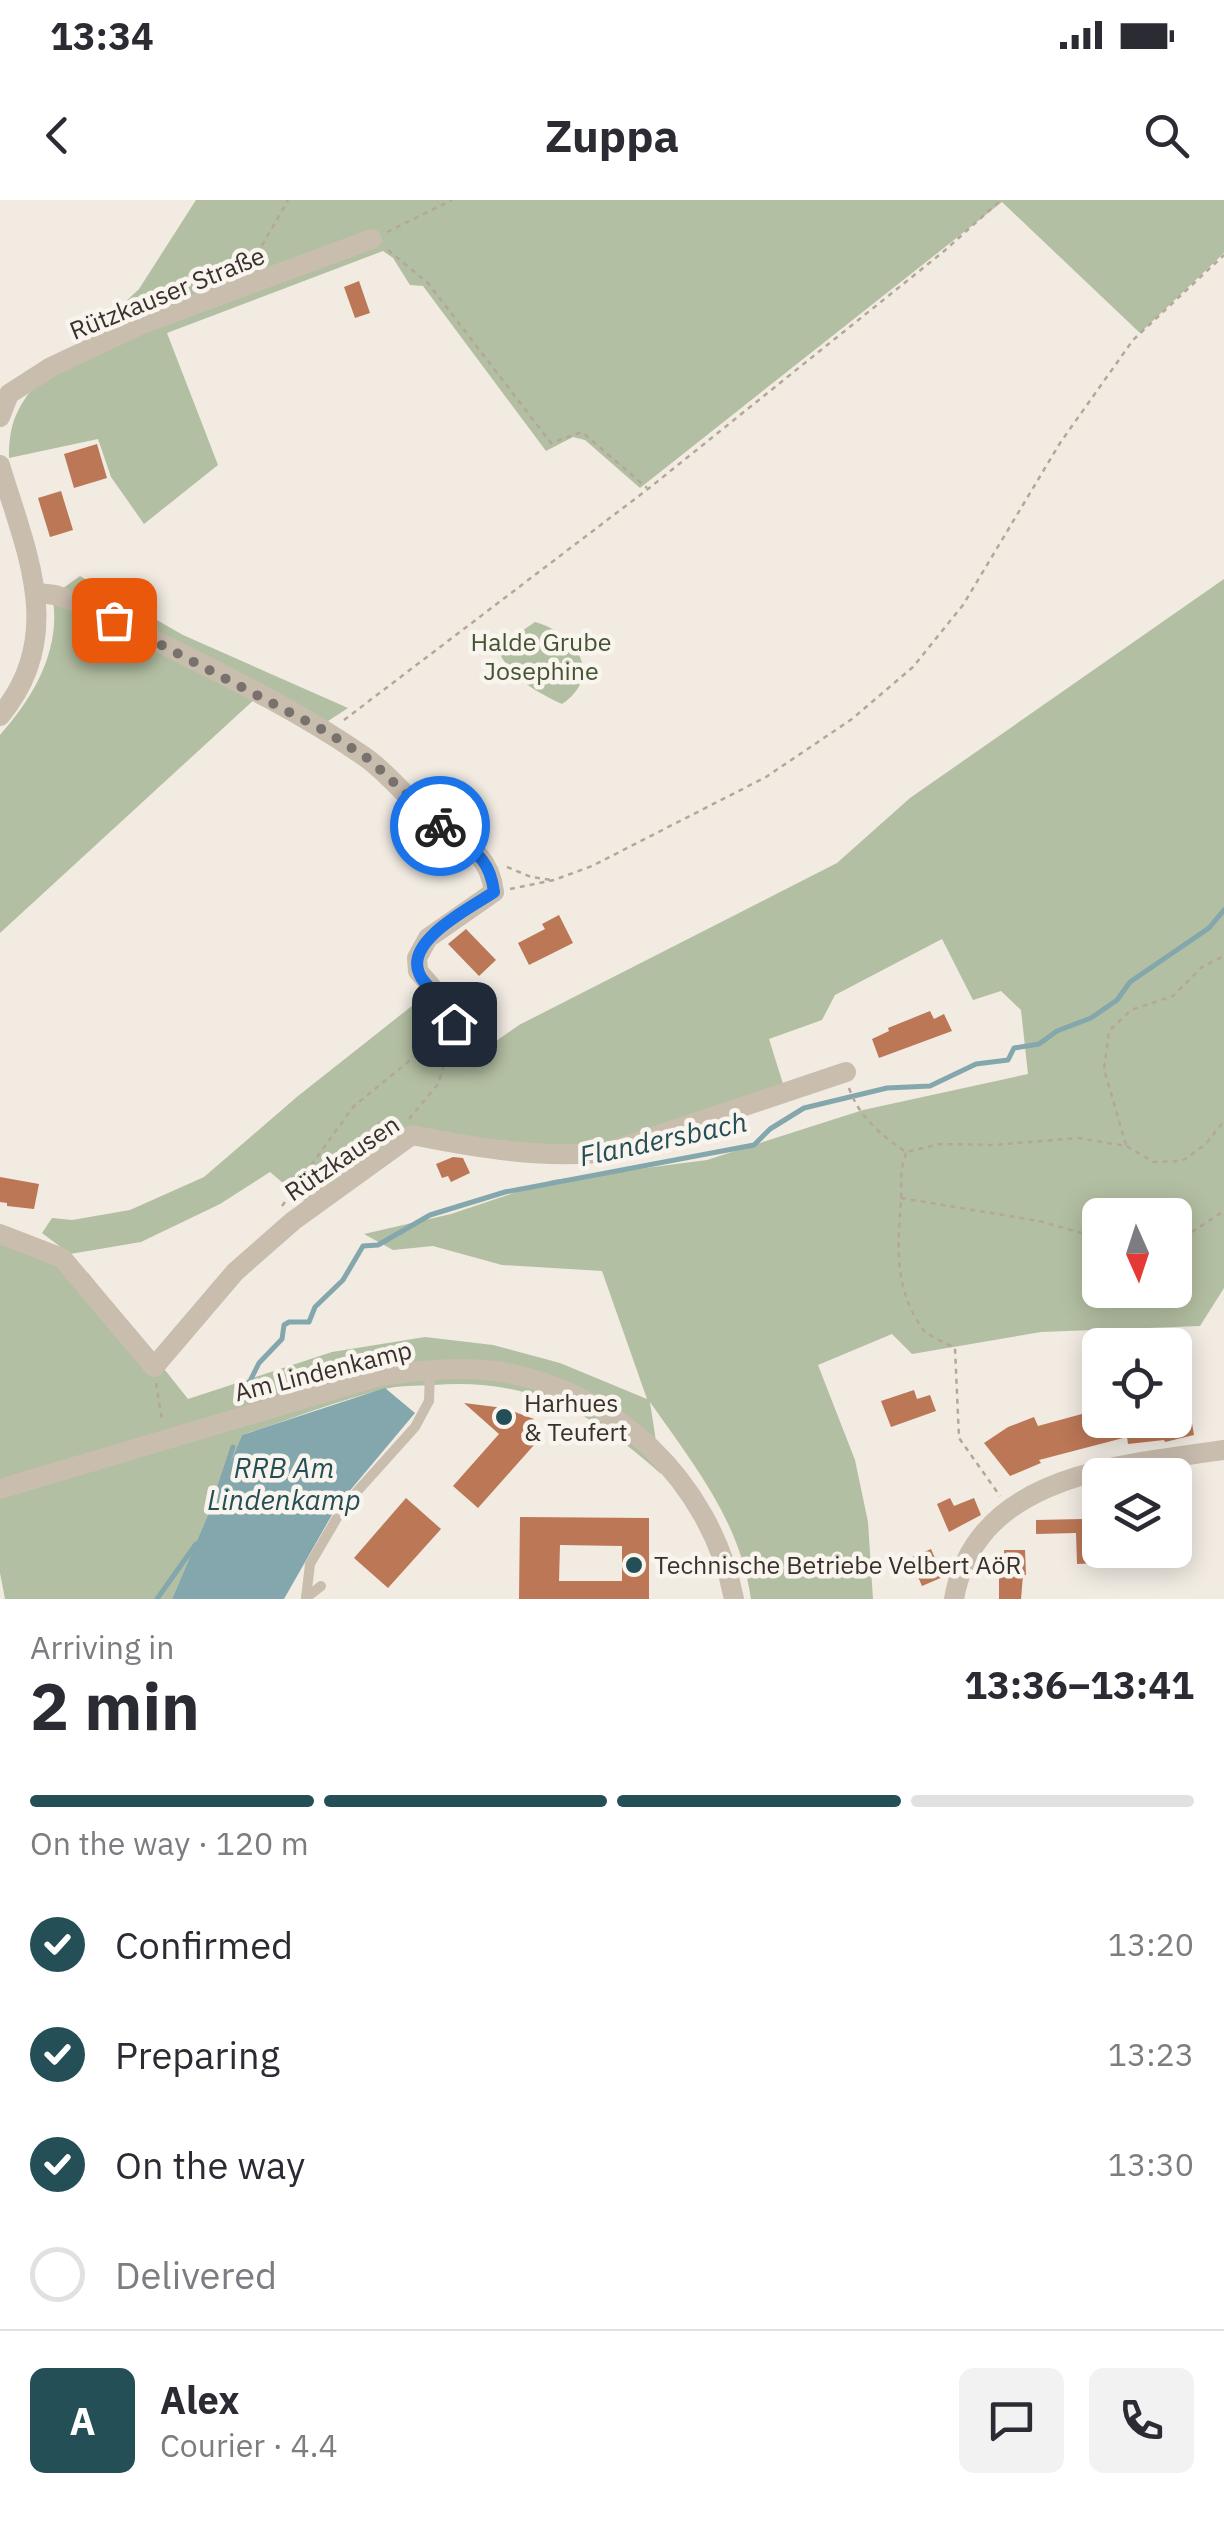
<!DOCTYPE html>
<html lang="en">
<head>
<meta charset="utf-8">
<style>
  :root { --surface:#fff; --page:#f2f2f3; --text:#2b2b33; --muted:#7c7c81; --line:#e1e1e2; --accent:#254f56 }
  body { margin:0; font-family:"IBM Plex Sans",sans-serif; background:var(--page); color:var(--text); height:100vh; display:flex; flex-direction:column; font-size:38px; white-space:nowrap }
  * { box-sizing:border-box; margin:0 }
  p { font-size:32px; color:var(--muted) }
  .icon { flex:none; width:55px; height:55px; fill:none; stroke:currentColor; stroke-width:2; stroke-linecap:round; stroke-linejoin:round }
  .map { position:relative; height:1399px; overflow:hidden }
  .drawer { display:flex; flex-direction:column; background:var(--surface); flex:1 }
  .drawer>* { flex:none }
  .needle { width:65px; rotate:177deg }
  .controls { position:absolute; left:1082px; top:998px; display:grid; gap:20px }
  .controls a { display:grid; place-items:center; width:110px; height:110px; border-radius:15px; background:var(--surface); box-shadow:0 5px 25px #0003; font-size:50px }
  .pin { position:absolute; display:grid; place-items:center; width:85px; height:85px; color:#fff; margin:-42px; border-radius:20px; box-shadow:0 5px 15px #0006 }
  .courier { position:absolute; display:grid; place-items:center; width:100px; height:100px; margin:-50px; border:8px solid #1a73e8; border-radius:50%; background:#fff; color:#222; box-shadow:0 2px 12px #0007 }
  .headline em { font-style:normal; font-weight:700 }
  .headline div { display:flex; flex-direction:column-reverse }
  .headline { display:flex; align-items:center; justify-content:space-between; height:170px; padding:0 30px }
  h1 { font-size:65px; font-weight:700; line-height:75px }
  .bar { display:grid; grid-template-columns:repeat(4,1fr); gap:15px 10px; align-content:center; height:120px; padding:0 30px }
  .bar i { height:12px; border-radius:8px; background:var(--line) }
  .bar .selected { background:var(--accent) }
  .bar p { grid-column:span 4 }
  .line { display:flex; align-items:center; gap:25px; padding:0 30px; border-top:2px solid var(--line) }
  .line div { flex:1 }
  .round { display:grid; place-items:center; flex:none; width:105px; height:105px; border-radius:15px; background:var(--page) }
  ol { padding:0 30px; list-style:none }
  li { display:flex; align-items:center; gap:30px; height:110px }
  li p { margin-inline-start:auto }
  li .icon { padding:10px; border-radius:50%; background:var(--accent); color:#fff; stroke-width:4 }
  li:last-child { color:var(--muted) }
  li i { width:55px; height:55px; border:5px solid var(--line); border-radius:50% }
  .status { display:flex; justify-content:space-between; align-items:center; height:70px; padding:0 50px; background:var(--surface); direction:ltr }
  .status svg { height:28px; fill:currentColor }
  header { display:flex; justify-content:space-between; align-items:center; height:130px; padding:0 30px; background:var(--surface); font-size:45px; font-weight:700 }
  .map>svg:first-child { display:block }
  .green { fill:#b3bfa2; fill-rule:evenodd }
  .water { fill:#83a7ac }
  .lines { fill:none; stroke-linecap:round; stroke-linejoin:round }
  .stream { stroke:#83a7ac; stroke-width:5 }
  .building { fill:#bb7756; fill-rule:evenodd }
  .path { stroke:#b5a798; stroke-width:2.5; stroke-dasharray:5 5; stroke-linecap:butt }
  .lane { stroke:#c9bdae; stroke-width:10 }
  .street { stroke:#c9bdae; stroke-width:20 }
  .done { stroke:#79726c; stroke-width:10; stroke-dasharray:0 18 }
  .route { stroke:#1a73e8; stroke-width:12 }
  .poi-dot { fill:#254f56; stroke:#f9f5ee; stroke-width:4 }
  .labels { text-anchor:middle; stroke-width:9; stroke-linejoin:round; paint-order:stroke }
  .street-label { font-size:25px; fill:#38312c; stroke:#f9f5ee }
  .park-label { font-size:25px; fill:#455432; stroke:#f9f5ee }
  .poi-label { font-size:25px; fill:#38312c; stroke:#f9f5ee; text-anchor:start }
  .water-label { font-size:28px; font-style:italic; fill:#254f56; stroke:#f9f5ee }
</style>
</head>
<body>
<div class="status"><b>13:34</b><svg viewBox="0 0 49 12"><path d="M0 12V9h3v3zM5 12V6h3v6zM10 12V3h3v9zM15 12V0h3v12zM26 1h20v11H26zM47 4h2v5h-2z"/></svg></div>
<header><svg class="icon" aria-label="back" viewBox="0 0 24 24"><path d="M15 5l-7 7 7 7"/></svg>Zuppa<svg class="icon" aria-label="search" viewBox="0 0 24 24"><circle cx="10" cy="10" r="6"/><path d="M15 15l6 6"/></svg></header>
<div class="map">
<svg width="1224" height="1399" viewBox="0 0 1224 1399">
  <rect width="100%" height="100%" fill="#f1ebe2"/>
  <g class="green">
    <path d="M 196,0 L 1224,0 L 1224,53 L 1140,133 L 1002,2 L 640,288 L 585,240 L 573,237 L 546,251 L 423,86 L 410,85 L 393,58 L 383,51 L 167,133 L 218,265 L 144,324 L 111,277 L 98,239 L 9,258 C 9,231 13,215 29,193 L 139,89 Z"/>
    <path d="M 80,376 L 183,435 L 348,508 L 319,527 L 257,497 L 0,733 L 0,535 C 38,492 65,442 50,385 L 62,389 Z"/>
    <path d="M 1224,379 L 1224,1088 L 1200,1126 L 1041,1132 L 912,1154 L 892,1134 L 818,1165 L 855,1260 L 868,1322 L 873,1399 L 751,1399 C 740,1321 694,1265 650,1202 L 661,1274 C 592,1212 530,1178 434,1185 C 417,1186 397,1185 381,1190 C 334,1202 288,1220 242,1235 L 172,1399 L 5,1399 L 0,1373 L 0,1043 L 32,1050 L 88,1073 L 188,1199 L 332,1152 L 425,1137 L 493,1145 L 560,1163 L 647,1199 L 602,1071 L 502,1065 L 433,1046 L 393,1050 L 364,1034 L 451,1014 L 553,980 L 707,960 L 863,910 L 1028,874 L 1021,810 L 1001,791 L 973,800 L 942,739 L 835,795 L 822,820 L 769,839 L 784,887 L 596,950 L 417,932 L 309,1005 L 270,972 L 220,1004 L 141,1042 L 70,1054 L 42,1033 L 52,1018 L 72,1020 L 130,1010 L 204,977 L 298,896 L 427,794 L 482,851 L 519,825 L 837,663 L 910,598 ZM 1100,1015 L 1175,1015 L 1175,1090 L 1100,1090 Z"/>
    <path d="M 535,422 C 575,433 605,475 562,504 C 535,491 509,477 497,448 Z"/>
  </g>
  <path class="water" d="M 385,1188 L 415,1213 L 337,1306 L 284,1399 L 172,1399 L 242,1235 Z"/>
  <g class="lines">
    <g class="stream">
      <path d="M 248,1185 L 259,1163 L 282,1139 L 284,1125 L 289,1122 L 309,1122 L 315,1107 L 343,1080 L 363,1046 L 378,1045 L 430,1015 L 505,992 L 754,945 L 770,929 L 804,908 L 887,888 L 930,886 L 976,864 L 1008,860 L 1014,848 L 1039,844 L 1057,831 L 1091,818 L 1117,800 L 1130,782 L 1209,728 L 1224,710"/>
      <path d="M 216,1298 L 233,1247"/>
      <path d="M 157,1399 L 196,1344"/>
    </g>
  </g>
  <g class="building">
    <path d="M 359,81 L 370,113 L 355,118 L 344,87 Z"/>
    <path d="M 97,244 L 107,278 L 74,288 L 64,254 Z"/>
    <path d="M 61,291 L 73,330 L 50,337 L 38,298 Z"/>
    <path d="M 559,715 L 573,743 L 529,765 L 518,743 L 545,729 L 542,724 Z"/>
    <path d="M 466,729 L 496,760 L 479,776 L 448,744 Z"/>
    <path d="M 930,811 L 934,819 L 944,814 L 952,831 L 879,858 L 872,839 L 889,831 L 888,828 Z"/>
    <path d="M 453,957 L 463,958 L 470,973 L 451,982 L 448,976 L 442,978 L 436,964 Z"/>
    <path d="M 0,977 L 39,984 L 34,1009 L 7,1006 L 7,1003 L 0,1002 Z"/>
    <path d="M 914,1190 L 917,1199 L 930,1195 L 936,1211 L 891,1227 L 881,1201 Z"/>
    <path d="M 464,1203 L 504,1208 L 534,1219 L 521,1234 L 534,1245 L 478,1308 L 453,1286 L 499,1234 Z"/>
    <path d="M 1100,1209 L 1100,1220 L 1105,1220 L 1106,1224 L 1175,1220 L 1175,1214 L 1190,1211 L 1194,1235 L 1165,1242 L 1164,1240 L 1128,1244 L 1127,1237 L 1039,1260 L 1041,1263 L 1010,1276 L 984,1243 L 1008,1227 L 1034,1217 L 1038,1226 Z"/>
    <path d="M 406,1298 L 441,1329 L 388,1388 L 354,1358 Z"/>
    <path d="M 950,1298 L 954,1306 L 974,1298 L 981,1315 L 949,1332 L 937,1304 Z"/>
    <path d="M 1084,1300 L 1100,1300 L 1100,1363 L 1077,1364 L 1076,1333 L 1036,1334 L 1036,1320 L 1082,1319 Z"/>
    <path d="M 520,1317 L 649,1318 L 649,1399 L 519,1399 ZM 560,1345 L 622,1346 L 622,1381 L 559,1381 Z"/>
    <path d="M 931,1349 L 943,1377 L 922,1386 L 910,1358 Z"/>
    <path d="M 1004,1350 L 1025,1350 L 1026,1375 L 1023,1375 L 1021,1399 L 999,1399 L 999,1376 L 1001,1362 L 1005,1362 Z"/>
  </g>
  <g class="lines">
    <g class="path">
      <path d="M 387,32 L 452,0"/>
      <path d="M 388,50 L 428,83 L 551,243 L 582,232 L 647,288"/>
      <path d="M 252,63 L 288,0"/>
      <path d="M 344,520 L 648,289 L 943,52 L 1001,0"/>
      <path d="M 507,667 L 531,677 L 552,680"/>
      <path d="M 510,689 L 554,680 L 592,666 L 766,577 L 852,519 L 913,467 L 963,405 L 1060,243 L 1133,140 L 1224,55"/>
      <path d="M 849,888 C 859,917 881,935 906,952 L 940,944 L 994,945 L 1078,938 L 1126,946 L 1154,962 L 1182,961 L 1205,945 L 1224,921"/>
      <path d="M 409,919 L 438,884 L 452,840"/>
      <path d="M 1126,945 L 1104,869 L 1109,831 L 1131,810 L 1173,796 L 1202,767 L 1224,756"/>
      <path d="M 906,953 C 899,974 902,979 901,999 C 898,1045 893,1086 922,1128 C 928,1137 945,1142 955,1148 L 959,1238 L 1000,1296"/>
      <path d="M 901,998 L 1039,1021 L 1100,1038"/>
      <path d="M 282,1006 L 353,907 L 442,834"/>
      <path d="M 1175,1043 L 1224,1011"/>
      <path d="M 156,1183 L 162,1220"/>
    </g>
    <g class="lane">
      <path d="M 306,1398 L 310,1364 L 344,1306 L 415,1227 L 429,1201 L 430,1170"/>
      <path d="M 306,1398 L 321,1386"/>
    </g>
    <g class="street">
      <path d="M 0,217 L 9,194 L 51,167 L 142,124 L 372,39"/>
      <path d="M 0,265 C 26,352 67,436 0,516"/>
      <path d="M 38,393 L 55,395 L 88,406 C 180,455 279,497 365,557 C 388,573 406,597 427,615 C 458,641 489,649 494,692 L 428,738 L 417,758 L 418,771 L 443,800 L 455,824"/>
      <path d="M 0,1034 L 62,1058 L 154,1167 L 235,1072 L 293,1021 L 412,935 C 477,948 542,959 608,952 L 846,872"/>
      <path d="M 0,1289 L 380,1176 C 418,1171 457,1166 495,1171 C 614,1188 711,1282 734,1399"/>
      <path d="M 954,1399 C 976,1273 1123,1265 1224,1250"/>
    </g>
  </g>
  <g class="lines">
    <path class="done" d="M 114,420 L 327,532 L 370,560 L 440,626"/>
    <path class="route" d="M 440,626 C 468,650 489,652 494,692 C 472,707 405,740 419,773 C 423,785 437,792 444,803 C 448,809 451,817 454,824"/>
  </g>
  <g class="poi-dot">
    <circle cx="504" cy="1217" r="10"/>
    <circle cx="634" cy="1365" r="10"/>
  </g>
  <g class="labels">
    <g class="street-label">
      <text transform="translate(167 93) rotate(-22)" y="9">Rützkauser Straße</text>
      <text transform="translate(342 958) rotate(-34)" y="9">Rützkausen</text>
      <text transform="translate(323 1171) rotate(-14)" y="9">Am Lindenkamp</text>
    </g>
    <g class="park-label">
      <text x="541" y="451">Halde Grube<tspan x="541" dy="29">Josephine</tspan></text>
    </g>
    <g class="poi-label">
      <text x="524" y="1212">Harhues<tspan x="524" dy="29">&amp; Teufert</tspan></text>
      <text x="654" y="1374">Technische Betriebe Velbert AöR</text>
    </g>
    <g class="water-label">
      <text transform="translate(663 939) rotate(-12)" y="10">Flandersbach</text>
      <text x="284" y="1278">RRB Am<tspan x="284" dy="32">Lindenkamp</tspan></text>
    </g>
  </g>
</svg>
<div class="controls">
<a><svg class="needle" viewBox="-14 -14 28 28"><path d="M0-13l5 13h-10z" fill="#e53935"/><path d="M0 13l5-13h-10z" fill="#7c7c81"/></svg></a>
<a><svg class="icon" aria-label="locate" viewBox="0 0 24 24"><circle cx="12" cy="12" r="6"/><path d="M12 2v4M12 18v4M2 12h4M18 12h4"/></svg></a>
<a><svg class="icon" aria-label="layers" viewBox="0 0 24 24"><path d="M12 4l9 5-9 5-9-5zM3 14l9 5 9-5"/></svg></a>
</div>
<div class="pin" style="left:114px;top:420px;background:#ea580c"><svg class="icon" aria-label="bag" viewBox="0 0 24 24"><path d="M5 8h14l-1 12H6zM9 8a3 3 0 0 1 6 0"/></svg></div>
<div class="pin" style="left:454px;top:824px;background:#1f2937"><svg class="icon" aria-label="home" viewBox="0 0 24 24"><path d="M3 11l9-7 9 7M6 9v11h12V9"/></svg></div>
<div class="courier" style="left:440px;top:626px"><svg class="icon" aria-label="bike" viewBox="0 0 24 24"><circle cx="6" cy="16" r="4"/><circle cx="18" cy="16" r="4"/><path d="M6 16l4-8h5l3 8M10 8l3 8H6M13 5h3"/></svg></div>
</div>
<section class="drawer">
<div class="headline"><div><h1>2 min</h1><p>Arriving in</p></div><em>13:36–13:41</em></div>
<div class="bar"><i class="selected"></i><i class="selected"></i><i class="selected"></i><i></i><p>On the way · 120 m</p></div>
<ol>
<li><svg class="icon" aria-label="check" viewBox="0 0 24 24"><path d="M5 12l5 5 9-10"/></svg>Confirmed<p>13:20</p></li>
<li><svg class="icon" aria-label="check" viewBox="0 0 24 24"><path d="M5 12l5 5 9-10"/></svg>Preparing<p>13:23</p></li>
<li><svg class="icon" aria-label="check" viewBox="0 0 24 24"><path d="M5 12l5 5 9-10"/></svg>On the way<p>13:30</p></li>
<li><i></i>Delivered</li>
</ol>
<div class="line" style="height:180px"><b class="round" style="background:var(--accent);color:#fff">A</b><div><b>Alex</b><p>Courier · 4.4</p></div><a class="round"><svg class="icon" aria-label="chat" viewBox="0 0 24 24"><path d="M4 5h16v11H9l-5 4z"/></svg></a><a class="round"><svg class="icon" aria-label="phone" viewBox="0 0 24 24"><path d="M5 4h4l2 5-3 2q2 4 5 5l2-3 5 2v4C11 20 4 13 5 4z"/></svg></a></div>
</section>
</body>
</html>
